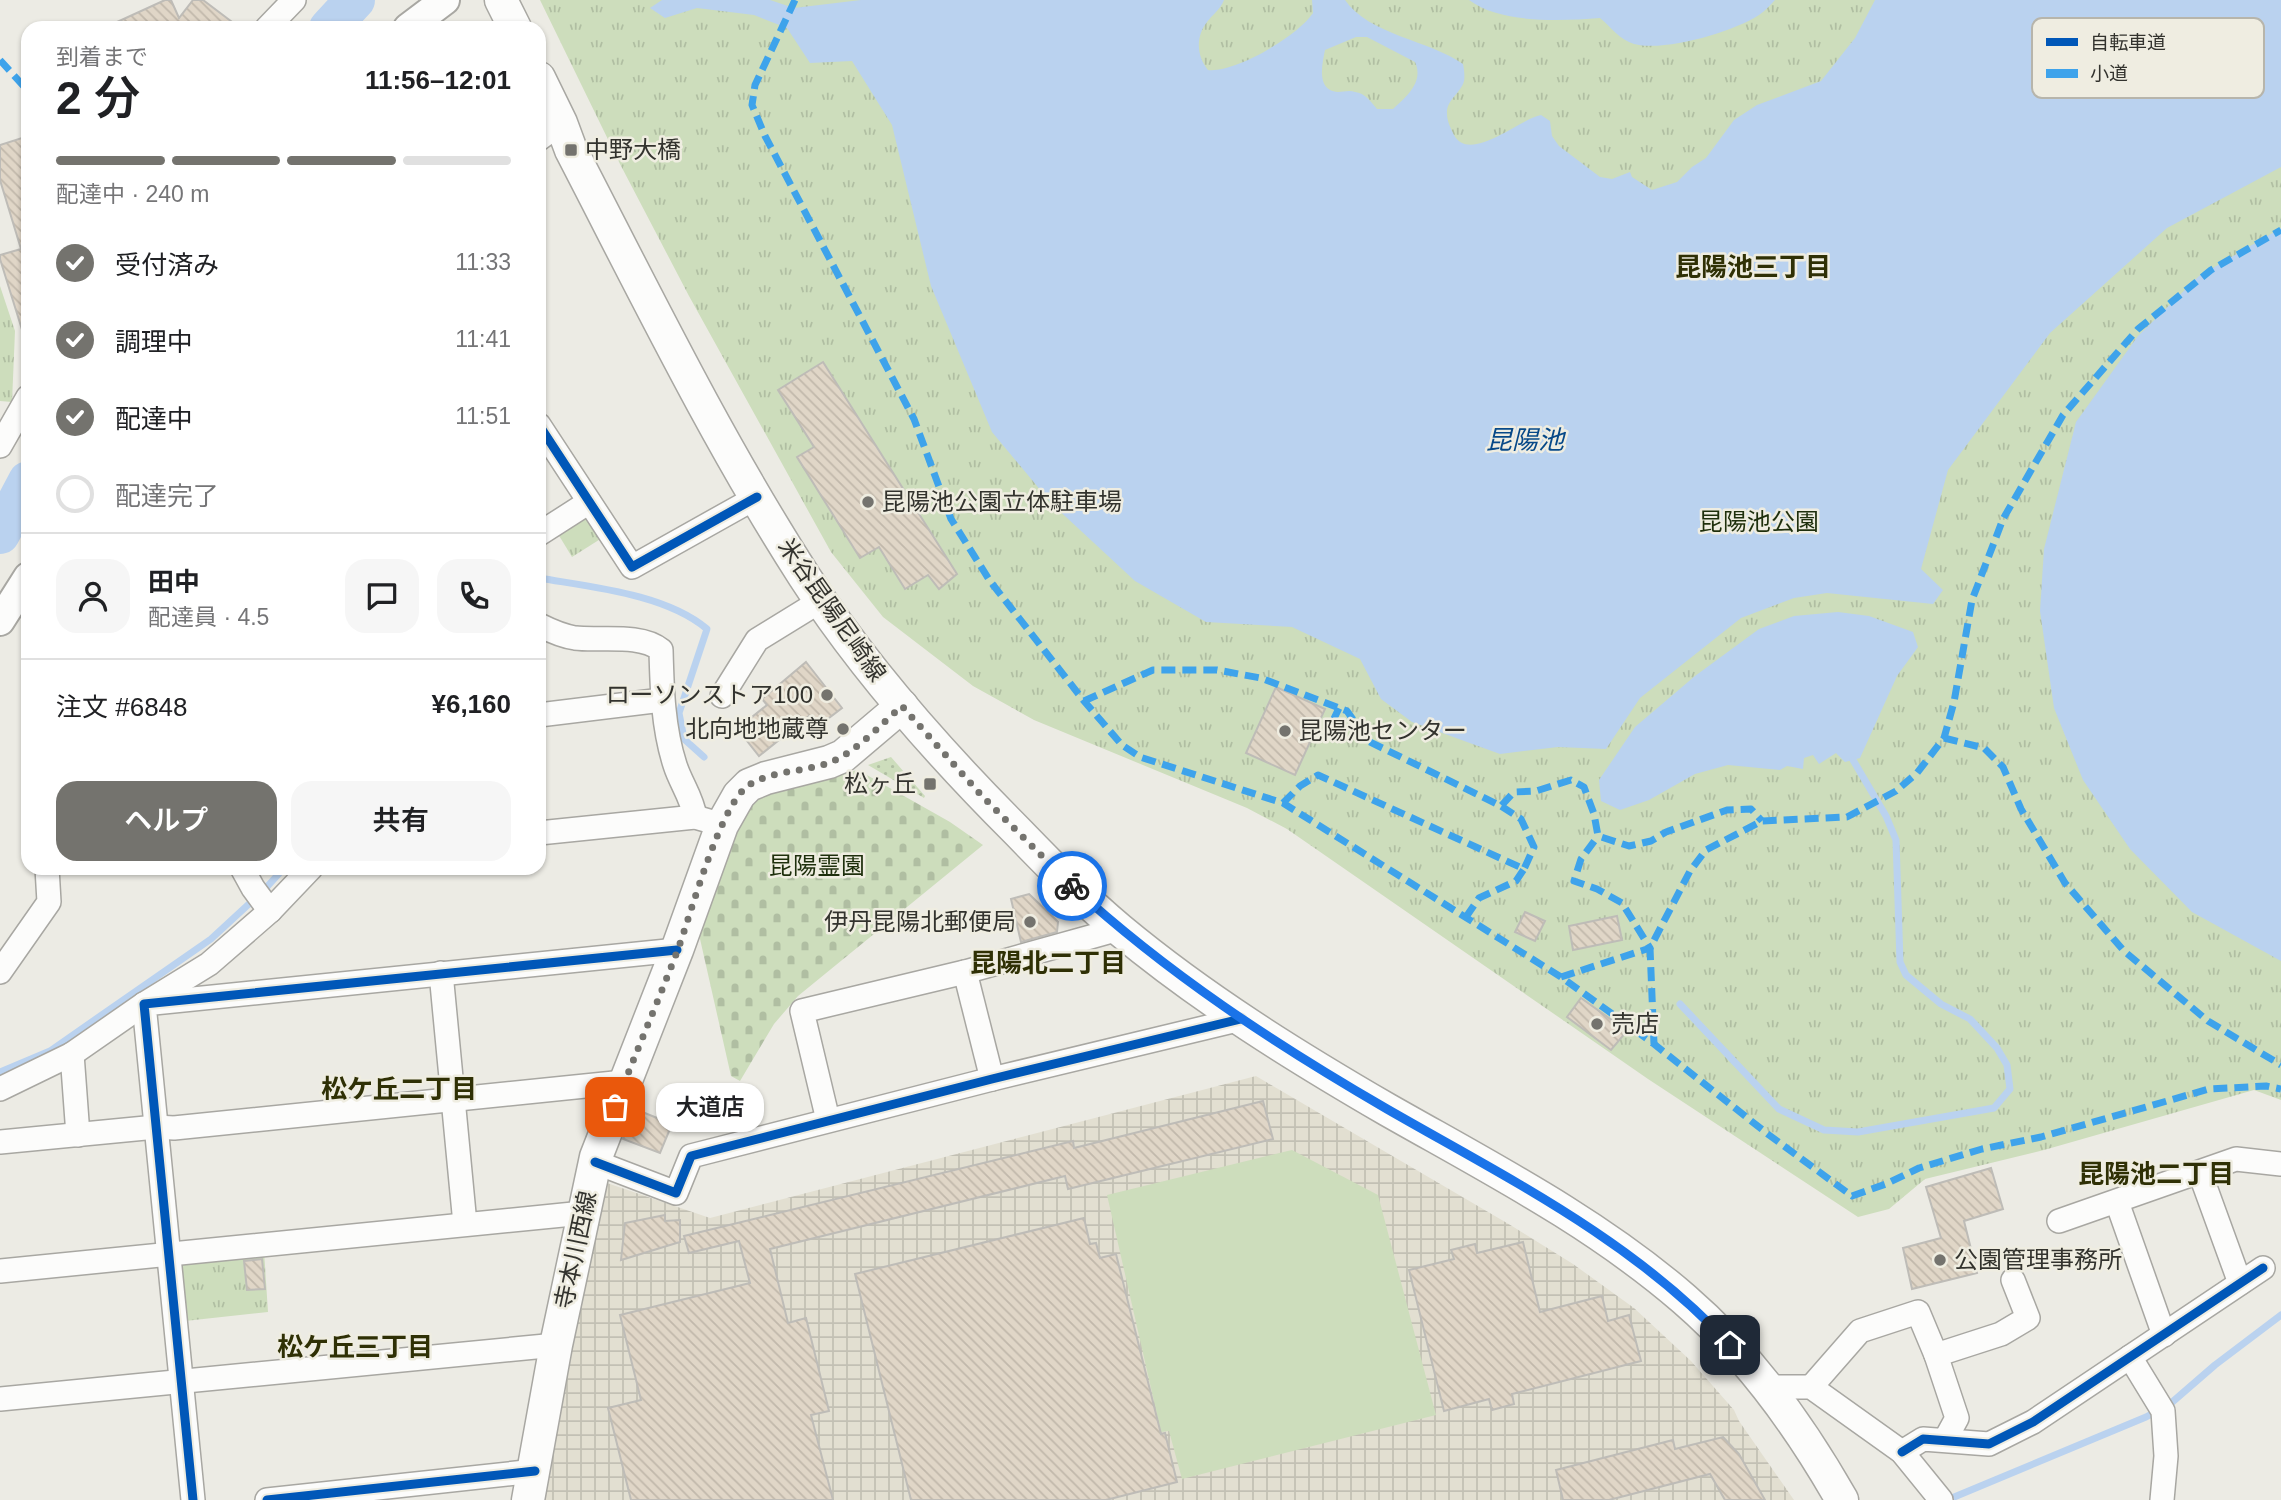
<!DOCTYPE html>
<html lang="ja">
<head>
<meta charset="utf-8">
<style>
  :root { --surface:#fff; --page:#f6f6f6; --text:#202124; --muted:#757577; --line:#e0e0e0; --accent:#74736e }
  body { margin:0; font-family:Helvetica,"Noto Sans JP",sans-serif; background:var(--page); color:var(--text); height:100vh; display:flex; flex-direction:column; font-size:26px; white-space:nowrap }
  * { box-sizing:border-box; margin:0 }
  p { font-size:23px; color:var(--muted) }
  .icon { flex:none; width:38px; height:38px; fill:none; stroke:currentColor; stroke-width:2; stroke-linecap:round; stroke-linejoin:round }
  .map { position:relative; flex:1; overflow:hidden }
  .side { position:absolute; left:21px; top:21px; width:525px; height:854px; display:flex; flex-direction:column; background:var(--surface); border-radius:21px; box-shadow:0 2px 5px #0004 }
  .side>* { flex:none }
  .pin { position:absolute; display:grid; place-items:center; width:60px; height:60px; color:#fff; margin:-30px; border-radius:14px; box-shadow:0 4px 10px #0006 }
  .courier { position:absolute; display:grid; place-items:center; width:70px; height:70px; margin:-35px; border:5px solid #1a73e8; border-radius:50%; background:#fff; color:#222; box-shadow:0 2px 9px #0007 }
  .bubble { position:absolute; height:49px; border-radius:21px; background:var(--surface); box-shadow:0 2px 5px #0004; font-size:23px; font-weight:600; line-height:49px; text-align:center }
  .overview em { font-style:normal; font-weight:600 }
  .overview div { display:flex; flex-direction:column-reverse }
  .overview { display:flex; align-items:center; justify-content:space-between; height:119px; padding:0 35px }
  h1 { font-size:46px; font-weight:600; line-height:52px }
  .bar { display:grid; grid-template-columns:repeat(4,1fr); gap:10px 7px; align-content:center; height:84px; padding:0 35px }
  .bar i { height:9px; border-radius:5px; background:var(--line) }
  .bar .on { background:var(--accent) }
  .bar p { grid-column:span 4 }
  .line { display:flex; align-items:center; gap:18px; padding:0 35px; border-top:2px solid var(--line) }
  .line div { flex:1 }
  .round { display:grid; place-items:center; flex:none; width:74px; height:74px; border-radius:21px; background:var(--page) }
  ol { padding:0 35px; list-style:none }
  li { display:flex; align-items:center; gap:21px; height:77px }
  li p { margin-inline-start:auto }
  li .icon { padding:7px; border-radius:50%; background:var(--accent); color:#fff; stroke-width:4 }
  li:last-child { color:var(--muted) }
  li i { width:38px; height:38px; border:4px solid var(--line); border-radius:50% }
  .button { display:flex; gap:14px; margin-top:auto; padding:14px 35px }
  .button a { flex:1; height:80px; border-radius:21px; background:var(--accent); color:#fff; font-size:28px; font-weight:600; line-height:80px; text-align:center }
  .button a+a { background:var(--page); color:var(--text) }
  .map>svg:first-child { display:block }
  .industrial { fill:url(#industrial-grid) }
  .grass { fill:#cdddbc }
  .cemetery { fill:url(#cemetery-stones) }
  .park { fill:url(#park-tufts) }
  .garden { fill:url(#garden-dots) }
  .water { fill:#bad2ef; fill-rule:evenodd }
  .lines { fill:none; stroke-linecap:round; stroke-linejoin:round }
  .stream { stroke:#bad2ef; stroke-width:7 }
  .river { stroke:#bad2ef; stroke-width:40 }
  .building { fill:url(#building-back-hatch); stroke:#bebcb7; stroke-width:2 }
  .minor-casing { stroke:#a8a7a2; stroke-width:26 }
  .tertiary-casing { stroke:#a8a7a2; stroke-width:32 }
  .secondary-casing { stroke:#a8a7a2; stroke-width:35 }
  .minor { stroke:#fcfcfb; stroke-width:23 }
  .tertiary { stroke:#fcfcfb; stroke-width:28 }
  .secondary { stroke:#fcfcfb; stroke-width:32 }
  .quiet { stroke:#3ea3eb; stroke-width:7; stroke-dasharray:14 7; stroke-linecap:butt }
  .cycleway-casing { stroke:#efede1; stroke-width:13 }
  .cycleway { stroke:#0057b8; stroke-width:9 }
  .done { stroke:#74736e; stroke-width:7; stroke-dasharray:0 12.6 }
  .route { stroke:#1a73e8; stroke-width:9 }
  .poi-dot { fill:#74736e; stroke:#efede1; stroke-width:2.5 }
  .labels { text-anchor:middle; stroke-width:5; stroke-linejoin:round; paint-order:stroke }
  .poi-label { font-size:24px; fill:#33332e; stroke:#efede1; text-anchor:start }
  .park-label { font-size:24px; fill:#1e2f0c; stroke:#efede1 }
  .street-label { font-size:24px; fill:#33332e; stroke:#efede1 }
  .neighbourhood-label { font-size:26px; font-weight:bold; fill:#2f3005; stroke:#efede1 }
  .water-label { font-size:26px; font-style:italic; fill:#074988; stroke:#efede1 }
  .key { fill:#efede1; stroke:#b7b5ab; stroke-width:2 }
  .key-label { font-size:19px; fill:#33332e }
</style>
</head>
<body>
<div class="map">
<svg width="2281" height="1500" viewBox="0 0 2281 1500">
  <defs>
    <pattern id="industrial-grid" width="8" height="8" patternUnits="userSpaceOnUse" patternTransform="scale(1.75)"><rect width="8" height="8" fill="#e2dfd1"/><path d="M0 4h8M4 0v8" fill="none" stroke="#c2c0b4"/></pattern>
    <pattern id="cemetery-stones" width="16" height="16" patternUnits="userSpaceOnUse" patternTransform="scale(1.75)"><rect width="16" height="16" fill="#cdddbc"/><path d="M2 7V4a2 2 0 0 1 4 0v3zM10 15v-3a2 2 0 0 1 4 0v3z" fill="#b0bea2"/></pattern>
    <pattern id="park-tufts" width="24" height="20" patternUnits="userSpaceOnUse" patternTransform="scale(1.75)"><rect width="24" height="20" fill="#cdddbc"/><path d="M3 7l-1-3M5 7V3M7 7l1-3M15 17l-1-3M17 17v-4M19 17l1-3" fill="none" stroke="#b0bea2"/></pattern>
    <pattern id="garden-dots" width="8" height="8" patternUnits="userSpaceOnUse" patternTransform="scale(1.75)"><rect width="8" height="8" fill="#cdddbc"/><path d="M2 2h.1M6 6h.1" fill="none" stroke="#b0bea2" stroke-width="1.8" stroke-linecap="round"/></pattern>
    <pattern id="building-back-hatch" width="6" height="6" patternUnits="userSpaceOnUse" patternTransform="scale(1.75)"><rect width="6" height="6" fill="#e0d6c7"/><path d="M-1 5l2 2M0 0l6 6M5-1l2 2" fill="none" stroke="#c1b8ab"/></pattern>
  </defs>
  <rect width="100%" height="100%" fill="#ecebe4"/>
  <path class="industrial" d="M 1256,1076 L 1512,1226 L 1573,1264 L 1634,1308 L 1691,1361 L 1734,1410 L 1739,1421 L 1794,1500 L 543,1500 L 604,1182 L 710,1218 Z"/>
  <path class="grass" d="M 1292,1150 L 1378,1195 L 1436,1415 L 1182,1479 L 1169,1431 L 1161,1432 L 1107,1195 Z"/>
  <path class="cemetery" d="M 858,770 L 950,822 L 983,845 L 798,996 L 774,1024 L 740,1081 L 731,1076 L 698,930 L 748,804 L 772,786 Z"/>
  <g class="park">
    <path d="M 540,0 L 2281,0 L 2281,1100 L 2254,1090 L 2044,1150 L 1925,1179 L 1889,1209 L 1858,1217 L 1648,1079 L 1287,829 L 1247,808 L 1034,720 L 973,686 L 883,617 L 831,552 L 689,296 L 620,164 Z"/>
    <path d="M 0,286 L 15,331 L 12,402 L 0,401 Z"/>
    <path d="M 586,513 L 602,538 L 572,557 L 555,529 Z"/>
    <path d="M 264,1251 L 268,1312 L 185,1321 L 179,1259 Z"/>
  </g>
  <path class="garden" d="M 891,757 L 925,796 L 924,798 L 868,765 Z"/>
  <g class="water">
    <path d="M 662,0 L 770,0 L 794,8 L 861,0 L 1224,0 C 1220,10 1213,14 1207,22 C 1195,37 1197,57 1208,70 C 1235,73 1298,36 1313,13 L 1312,0 L 1345,0 C 1369,35 1429,40 1463,64 C 1464,69 1465,76 1464,81 C 1461,93 1446,100 1447,114 C 1447,121 1451,129 1454,135 C 1470,164 1519,119 1541,115 L 1550,121 L 1552,136 L 1559,146 L 1600,177 L 1612,179 L 1630,172 L 1632,177 L 1652,190 L 1677,182 L 1692,167 L 1706,158 L 1734,120 L 1757,105 L 1821,81 L 1855,38 L 1875,0 L 2281,0 L 2281,167 L 2167,228 L 2050,333 L 1948,470 L 1921,569 L 1943,590 L 1933,604 L 1827,593 L 1794,598 L 1741,618 L 1640,698 L 1606,749 L 1558,747 L 1500,754 L 1412,722 L 1381,699 L 1360,659 L 1292,627 L 1206,622 L 1135,581 L 1052,504 L 992,432 L 931,286 L 892,125 L 852,61 L 810,63 L 787,28 L 754,15 L 697,8 L 665,18 L 650,8 ZM 1356,37 L 1367,37 L 1415,62 C 1424,82 1407,96 1393,109 L 1377,109 C 1371,102 1365,93 1355,92 C 1350,90 1343,92 1338,92 C 1316,90 1322,65 1325,50 Z"/>
    <path d="M 1469,0 L 1775,0 C 1770,5 1765,11 1759,15 C 1733,32 1665,52 1634,44 C 1620,40 1611,27 1600,18 C 1561,21 1501,24 1469,0 Z"/>
    <path d="M 2281,228 L 2281,961 L 2192,912 L 2130,849 L 2083,780 L 2054,708 L 2040,611 L 2044,549 L 2076,422 L 2138,336 L 2199,276 Z"/>
    <path d="M 1838,612 L 1869,616 L 1913,632 L 1918,647 L 1897,676 L 1860,758 L 1845,762 L 1836,753 L 1819,764 L 1813,755 L 1804,758 L 1803,769 L 1787,766 L 1780,770 L 1728,765 L 1695,774 L 1649,800 L 1620,810 L 1601,801 L 1599,780 L 1635,727 L 1695,676 L 1759,629 L 1794,616 Z"/>
  </g>
  <g class="lines">
    <g class="stream">
      <path d="M 539,578 C 591,587 666,594 707,629 L 679,713 L 684,739 L 704,757"/>
      <path d="M 265,889 L 284,868"/>
      <path d="M 1680,1004 L 1779,1109 L 1824,1130 L 1858,1132 L 1994,1108 L 2010,1089 L 2007,1065 L 1997,1048 L 1970,1019 L 1941,1004 L 1906,975 L 1900,962 L 1896,840 L 1886,816 L 1853,760"/>
      <path d="M 0,1072 L 50,1051 L 211,939 L 250,903"/>
      <path d="M 1947,1500 L 2146,1417 L 2170,1404 L 2215,1365 L 2281,1315"/>
    </g>
    <g class="river">
      <path d="M 329,28 L 355,0"/>
      <path d="M 0,534 L 28,481"/>
    </g>
  </g>
  <g class="building">
    <path d="M 165,0 L 171,0 L 179,18 L 193,0 L 203,0 L 240,28 L 104,28 Z"/>
    <path d="M 28,136 L 28,336 L 24,336 L 0,259 L 0,255 L 21,249 L 0,180 L 0,145 Z"/>
    <path d="M 823,362 L 957,574 L 939,589 L 928,575 L 905,589 L 879,547 L 860,558 L 797,457 L 814,447 L 778,390 Z"/>
    <path d="M 806,662 L 842,708 L 817,727 L 809,716 L 759,756 L 740,732 L 749,724 L 747,721 L 767,705 L 762,699 Z"/>
    <path d="M 1276,687 L 1325,709 L 1295,775 L 1246,753 Z"/>
    <path d="M 1029,894 L 1058,922 L 1057,932 L 1021,942 L 1011,899 Z"/>
    <path d="M 1525,912 L 1545,921 L 1535,941 L 1515,932 Z"/>
    <path d="M 1617,916 L 1622,940 L 1573,950 L 1569,926 Z"/>
    <path d="M 1581,998 L 1627,1031 L 1611,1050 L 1567,1017 Z"/>
    <path d="M 1263,1101 L 1273,1139 L 1068,1189 L 1065,1176 L 770,1249 L 788,1323 L 806,1318 L 829,1411 L 811,1415 L 833,1500 L 631,1500 L 608,1408 L 641,1400 L 620,1315 L 750,1283 L 739,1241 L 689,1253 L 684,1236 L 1073,1141 L 1074,1148 Z"/>
    <path d="M 635,1109 L 672,1124 L 660,1153 L 623,1139 Z"/>
    <path d="M 1991,1168 L 2003,1209 L 1964,1221 L 1977,1273 L 1912,1289 L 1903,1248 L 1941,1238 L 1926,1187 Z"/>
    <path d="M 665,1215 L 665,1221 L 680,1220 L 680,1242 L 621,1260 L 625,1223 Z"/>
    <path d="M 1084,1218 L 1090,1244 L 1096,1243 L 1100,1258 L 1116,1254 L 1161,1434 L 1165,1433 L 1177,1482 L 1106,1500 L 911,1500 L 855,1274 Z"/>
    <path d="M 1523,1242 L 1540,1312 L 1602,1296 L 1608,1321 L 1629,1315 L 1641,1361 L 1512,1394 L 1514,1404 L 1492,1410 L 1489,1399 L 1444,1411 L 1409,1270 L 1454,1259 L 1451,1250 L 1475,1244 L 1477,1253 Z"/>
    <path d="M 262,1259 L 265,1289 L 247,1290 L 244,1261 Z"/>
    <path d="M 1723,1437 L 1739,1454 L 1765,1500 L 1725,1500 L 1710,1474 L 1609,1500 L 1563,1500 L 1556,1470 L 1673,1440 L 1675,1449 Z"/>
  </g>
  <g class="lines">
    <g class="minor-casing">
      <g id="minor">
        <path d="M 267,28 L 294,0"/>
        <path d="M 539,139 L 561,123"/>
        <path d="M 539,425 L 632,567 L 757,497"/>
        <path d="M 0,446 L 28,397"/>
        <path d="M 539,534 L 589,502"/>
        <path d="M 539,625 C 551,631 562,636 575,638 C 599,641 641,633 661,650 C 662,689 663,728 675,765 C 681,784 692,797 695,817"/>
        <path d="M 722,696 L 757,640 L 822,600"/>
        <path d="M 539,715 L 662,700"/>
        <path d="M 539,833 L 695,817 L 709,821"/>
        <path d="M 242,868 L 253,888 L 270,911"/>
        <path d="M 0,972 L 49,902 L 47,868"/>
        <path d="M 965,972 L 992,1079"/>
        <path d="M 441,973 L 465,1224"/>
        <path d="M 72,1054 L 78,1135"/>
        <path d="M 0,1089 L 72,1054 L 144,1004 L 209,964 L 270,911 L 311,868"/>
        <path d="M 828,1120 L 802,1011 L 965,972 L 1119,929"/>
        <path d="M 0,1142 L 156,1127 L 174,1128 L 624,1082"/>
        <path d="M 595,1162 L 676,1193 L 691,1156 L 992,1079 L 1241,1019"/>
        <path d="M 2200,1173 L 2240,1283"/>
        <path d="M 2117,1202 L 2164,1335"/>
        <path d="M 2059,1221 L 2236,1159 L 2281,1164"/>
        <path d="M 0,1271 L 583,1213"/>
        <path d="M 1936,1355 L 2001,1334 L 2028,1318 L 2013,1280"/>
        <path d="M 2130,1357 L 2163,1411 L 2166,1456 L 2162,1500"/>
        <path d="M 1767,1387 L 1811,1387 L 1902,1452 L 1941,1500"/>
        <path d="M 1811,1387 L 1860,1331 L 1918,1312 L 1936,1355 L 1957,1418 L 1945,1440"/>
        <path d="M 0,1399 L 556,1345"/>
        <path d="M 1902,1452 L 1923,1439 L 1989,1444 L 2033,1422 L 2263,1268"/>
        <path d="M 193,1500 L 144,1004 L 677,950"/>
        <path d="M 267,1500 L 535,1471"/>
      </g>
    </g>
    <g class="tertiary-casing">
      <g id="tertiary">
        <path d="M 408,28 L 445,0"/>
        <path d="M 0,621 L 28,577"/>
      </g>
    </g>
    <g class="secondary-casing">
      <g id="secondary">
        <path d="M 501,0 L 515,28"/>
        <path d="M 539,78 L 561,123 L 571,150 C 645,293 717,441 804,576 C 864,669 939,753 1017,831 C 1050,865 1083,899 1120,930 C 1203,999 1295,1056 1388,1110 C 1490,1168 1595,1222 1684,1299 C 1749,1355 1800,1426 1842,1500"/>
        <path d="M 528,1500 L 556,1345 L 596,1157 L 677,950 L 722,825 L 739,795 L 749,785 L 766,778 L 829,762 L 843,756 L 902,706"/>
      </g>
    </g>
    <use href="#minor" class="minor"/>
    <use href="#tertiary" class="tertiary"/>
    <use href="#secondary" class="secondary"/>
    <g class="quiet">
      <path d="M 795,0 L 755,85 L 752,105 L 765,136 L 914,419 L 951,519 L 990,581 L 1084,701 L 1122,745 L 1140,757 L 1283,803 L 1561,977 L 1654,1044 L 1769,1135 L 1852,1196 L 1886,1184 L 1919,1168 L 1982,1149 L 2041,1137 L 2209,1089 L 2266,1086 L 2281,1089"/>
      <path d="M 0,60 L 28,91"/>
      <path d="M 1084,701 L 1153,670 L 1217,670 L 1261,678 L 1347,711 L 1368,741 L 1501,806 L 1514,792 L 1536,791 L 1571,780 L 1584,787 L 1594,814 L 1598,836 L 1629,846 L 1651,841 L 1666,832 L 1727,810 L 1751,809 L 1762,821"/>
      <path d="M 1944,738 L 1984,748 L 2003,767 L 2021,809 L 2065,883 L 2124,951 L 2208,1021 L 2281,1065"/>
      <path d="M 1324,740 L 1339,708"/>
      <path d="M 1283,803 L 1300,786 L 1318,775 L 1524,869 L 1534,847 L 1521,819 L 1501,806"/>
      <path d="M 1466,917 L 1479,898 L 1516,881 L 1524,869"/>
      <path d="M 1561,977 L 1650,948 L 1622,903 L 1597,889 L 1574,881 L 1581,859 L 1598,836"/>
      <path d="M 1654,1044 L 1650,948 L 1690,871 L 1706,850 L 1762,821 L 1847,817 L 1896,791 L 1917,773 L 1944,738 L 1954,702 L 1972,600 L 2003,519 L 2063,415 L 2138,329 L 2211,270 L 2281,230"/>
    </g>
    <g class="cycleway-casing">
      <g id="cycleway">
        <path d="M 539,425 L 632,567 L 757,497"/>
        <path d="M 595,1162 L 676,1193 L 691,1156 L 992,1079 L 1241,1019"/>
        <path d="M 1902,1452 L 1923,1439 L 1989,1444 L 2033,1422 L 2263,1268"/>
        <path d="M 193,1500 L 144,1004 L 677,950"/>
        <path d="M 267,1500 L 535,1471"/>
      </g>
    </g>
    <use href="#cycleway" class="cycleway"/>
  </g>
  <g class="lines">
    <path class="done" d="M 615,1107 C 635,1054 658,1002 678,949 C 691,914 720,804 749,785 C 772,770 806,772 831,762 C 857,751 880,725 902,706 L 982,796 L 1072,886"/>
    <path class="route" d="M 1072,886 C 1168,974 1275,1044 1387,1109 C 1507,1178 1635,1241 1730,1345"/>
  </g>
  <g class="poi-dot">
    <rect x="564" y="143" width="14" height="14" rx="3.5"/>
    <circle cx="868" cy="502" r="7"/>
    <circle cx="827" cy="695" r="7"/>
    <circle cx="843" cy="729" r="7"/>
    <circle cx="1285" cy="731" r="7"/>
    <rect x="923" y="777" width="14" height="14" rx="3.5"/>
    <circle cx="1030" cy="922" r="7"/>
    <circle cx="1597" cy="1024" r="7"/>
    <circle cx="1940" cy="1260" r="7"/>
  </g>
  <g class="labels">
    <g class="poi-label">
      <text x="585" y="158">中野大橋</text>
      <text x="882" y="510">昆陽池公園立体駐車場</text>
      <text x="813" y="703" text-anchor="end">ローソンストア100</text>
      <text x="829" y="737" text-anchor="end">北向地地蔵尊</text>
      <text x="1299" y="739">昆陽池センター</text>
      <text x="916" y="792" text-anchor="end">松ヶ丘</text>
      <text x="1016" y="930" text-anchor="end">伊丹昆陽北郵便局</text>
      <text x="1611" y="1032">売店</text>
      <text x="1954" y="1268">公園管理事務所</text>
    </g>
    <g class="park-label">
      <text x="1759" y="530">昆陽池公園</text>
      <text x="817" y="874">昆陽霊園</text>
    </g>
    <g class="street-label">
      <text transform="translate(832 610) rotate(55)" y="8">米谷昆陽尼崎線</text>
      <text transform="translate(576 1250) rotate(-78)" y="8">寺本川西線</text>
    </g>
    <g class="neighbourhood-label">
      <text x="1753" y="276">昆陽池三丁目</text>
      <text x="1048" y="972">昆陽北二丁目</text>
      <text x="399" y="1098">松ケ丘二丁目</text>
      <text x="2156" y="1183">昆陽池二丁目</text>
      <text x="355" y="1356">松ケ丘三丁目</text>
    </g>
    <g class="water-label">
      <text x="1525" y="449">昆陽池</text>
    </g>
  </g>
  <rect x="2032" y="18" width="232" height="80" rx="10" class="key"/>
  <rect x="2046" y="38" width="32" height="8" fill="#0057b8"/>
  <rect x="2046" y="69" width="32" height="9" fill="#3ea3eb"/>
  <g class="key-label">
    <text x="2090" y="49">自転車道</text>
    <text x="2090" y="80">小道</text>
  </g>
</svg>
<div class="pin" style="left:615px;top:1107px;background:#ea580c"><svg class="icon" aria-label="bag" viewBox="0 0 24 24"><path d="M5 8h14l-1 12H6zM9 8a3 3 0 0 1 6 0"/></svg></div>
<div class="pin" style="left:1730px;top:1345px;background:#1f2937"><svg class="icon" aria-label="home" viewBox="0 0 24 24"><path d="M3 11l9-7 9 7M6 9v11h12V9"/></svg></div>
<div class="courier" style="left:1072px;top:886px"><svg class="icon" aria-label="bike" viewBox="0 0 24 24"><circle cx="6" cy="16" r="4"/><circle cx="18" cy="16" r="4"/><path d="M6 16l4-8h5l3 8M10 8l3 8H6M13 5h3"/></svg></div>
<div class="bubble" style="left:656px;top:1083px;width:108px">大道店</div>
<section class="side">
<div class="overview"><div><h1>2 分</h1><p>到着まで</p></div><em>11:56–12:01</em></div>
<div class="bar"><i class="on"></i><i class="on"></i><i class="on"></i><i></i><p>配達中 · 240 m</p></div>
<ol>
<li><svg class="icon" aria-label="check" viewBox="0 0 24 24"><path d="M5 12l5 5 9-10"/></svg>受付済み<p>11:33</p></li>
<li><svg class="icon" aria-label="check" viewBox="0 0 24 24"><path d="M5 12l5 5 9-10"/></svg>調理中<p>11:41</p></li>
<li><svg class="icon" aria-label="check" viewBox="0 0 24 24"><path d="M5 12l5 5 9-10"/></svg>配達中<p>11:51</p></li>
<li><i></i>配達完了</li>
</ol>
<div class="line" style="height:126px"><a class="round"><svg class="icon" aria-label="person" viewBox="0 0 24 24"><circle cx="12" cy="8" r="4"/><path d="M4 21q1-7 8-7t8 7"/></svg></a><div><b>田中</b><p>配達員 · 4.5</p></div><a class="round"><svg class="icon" aria-label="chat" viewBox="0 0 24 24"><path d="M4 5h16v11H9l-5 4z"/></svg></a><a class="round"><svg class="icon" aria-label="phone" viewBox="0 0 24 24"><path d="M5 4h4l2 5-3 2q2 4 5 5l2-3 5 2v4C11 20 4 13 5 4z"/></svg></a></div>
<div class="line" style="height:91px"><div>注文 #6848</div><b>¥6,160</b></div>
<div class="button"><a>ヘルプ</a><a>共有</a></div>
</section>
</div>
</body>
</html>
